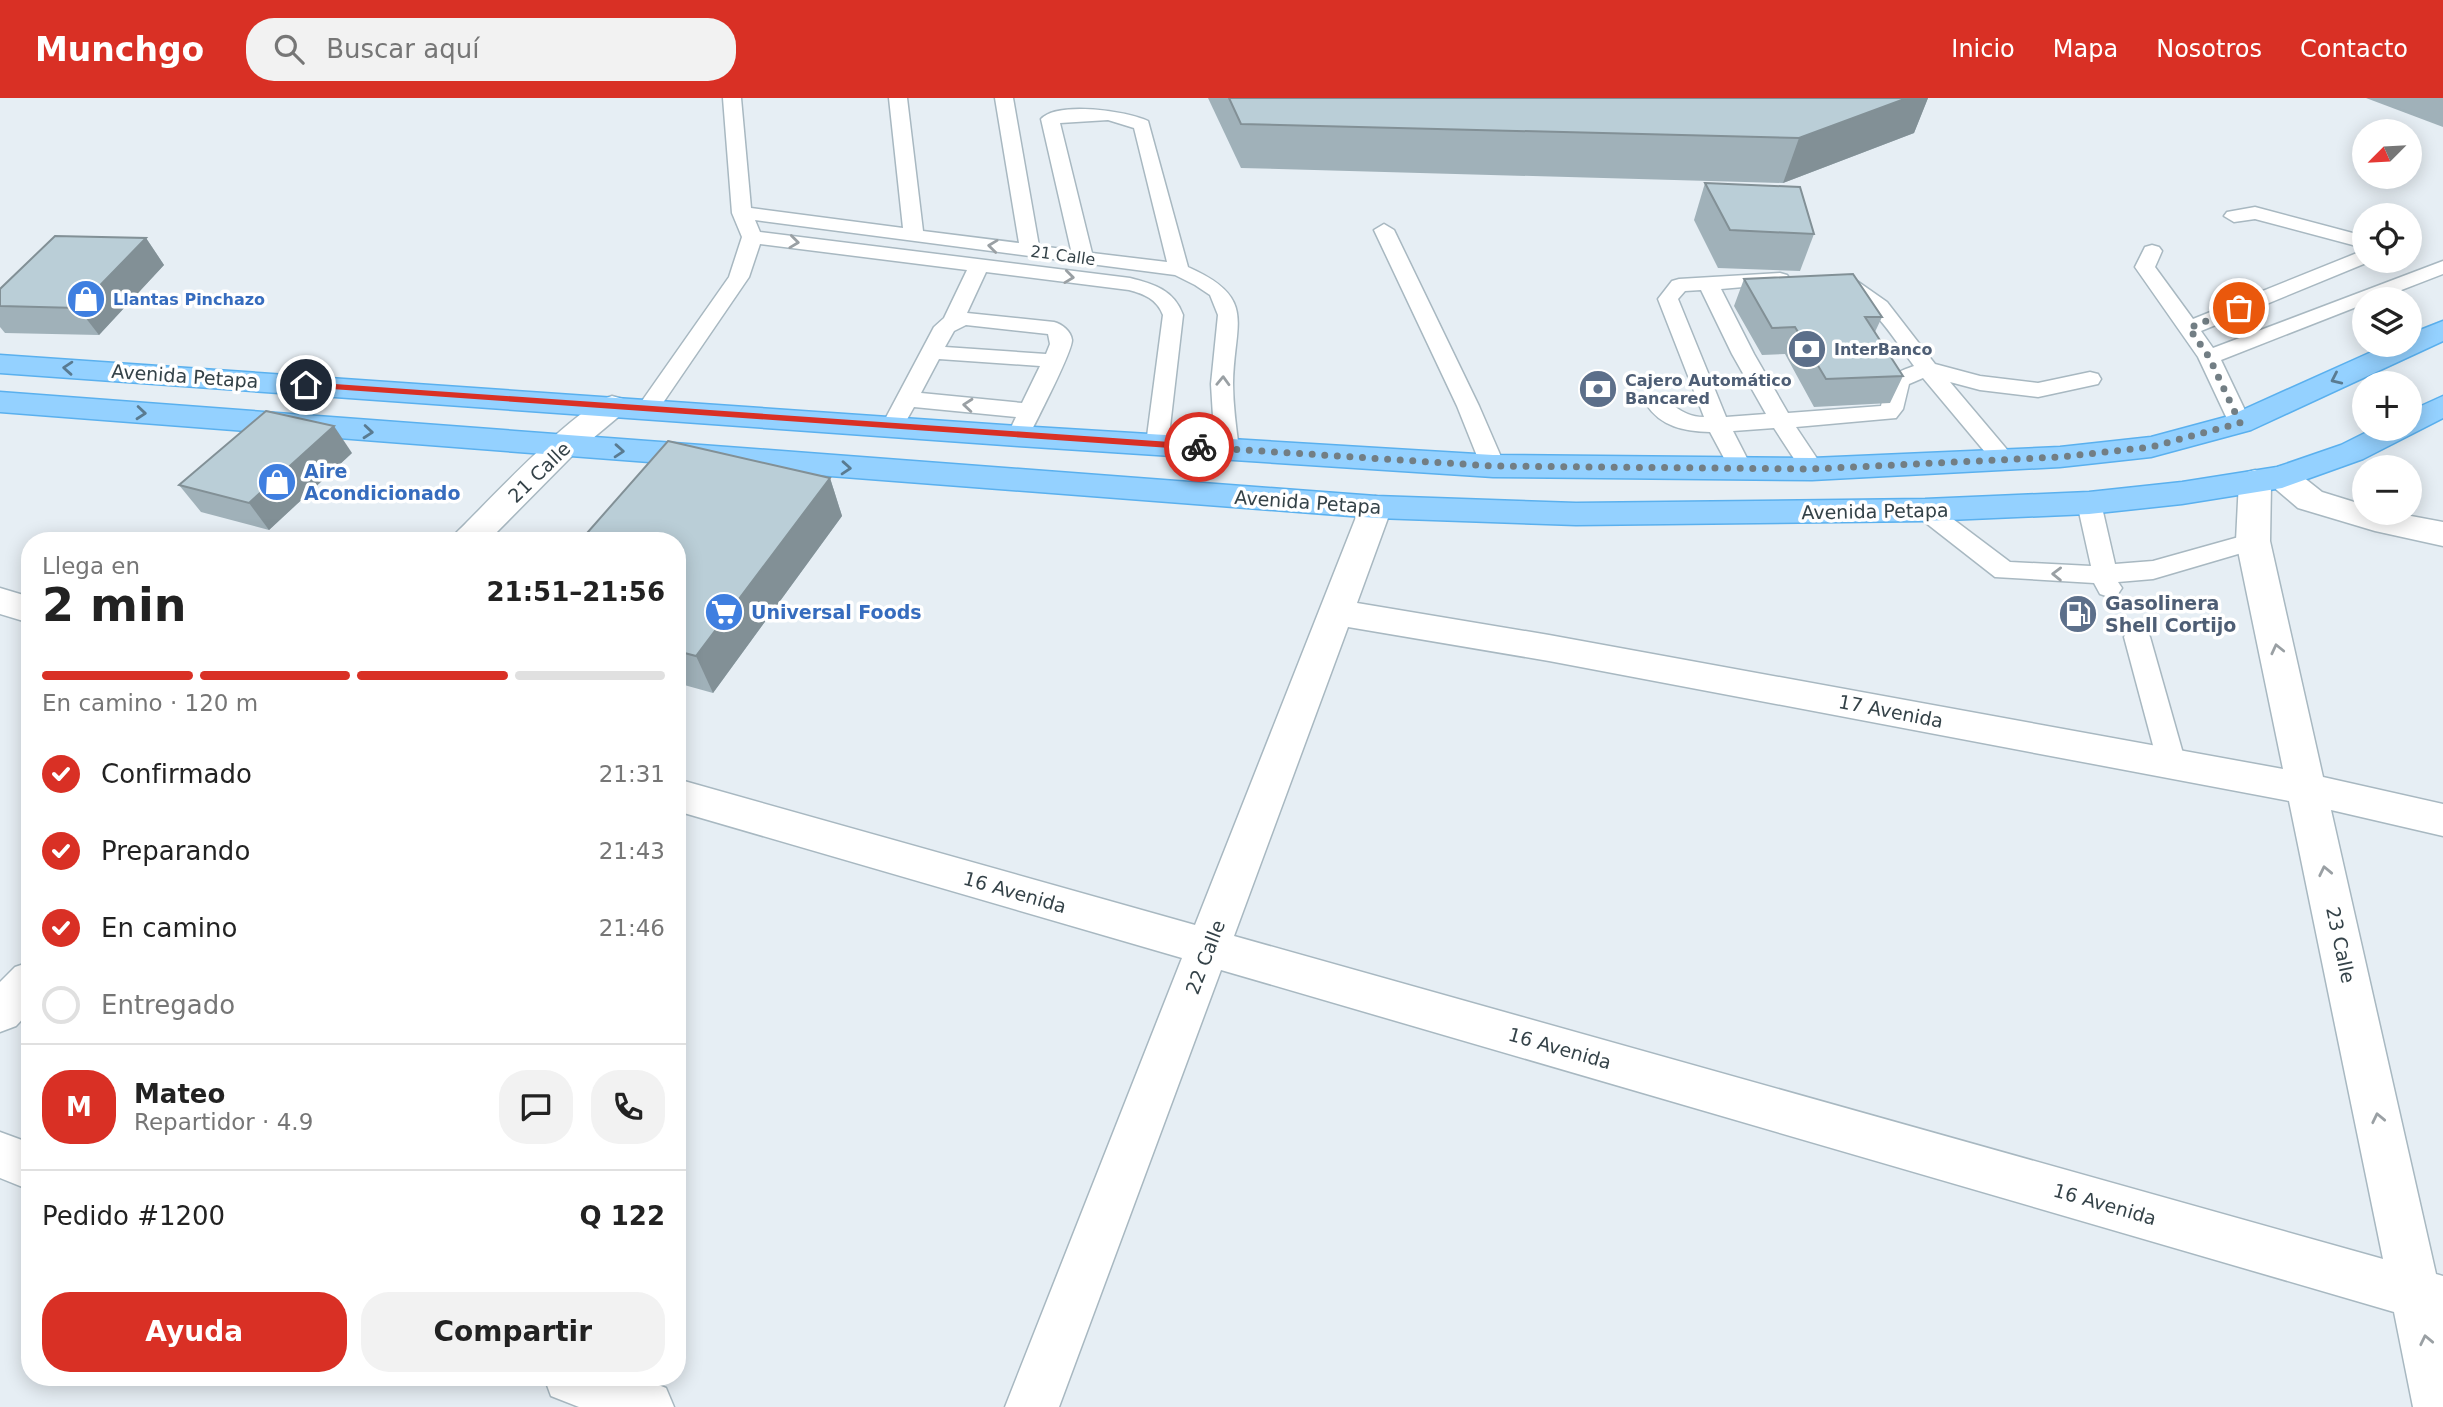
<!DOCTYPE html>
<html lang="es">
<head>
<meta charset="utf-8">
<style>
  :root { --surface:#fff; --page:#f2f2f2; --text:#222; --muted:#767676; --line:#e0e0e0; --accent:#d93025 }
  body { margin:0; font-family:"DejaVu Sans",sans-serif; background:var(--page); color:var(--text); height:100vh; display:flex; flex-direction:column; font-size:26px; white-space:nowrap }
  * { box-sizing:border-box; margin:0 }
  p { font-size:23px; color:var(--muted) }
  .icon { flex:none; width:38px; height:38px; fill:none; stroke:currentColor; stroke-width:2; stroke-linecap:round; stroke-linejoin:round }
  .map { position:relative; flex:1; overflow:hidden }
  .side { position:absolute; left:21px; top:434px; width:665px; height:854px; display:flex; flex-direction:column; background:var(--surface); border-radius:28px; box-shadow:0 4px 18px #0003 }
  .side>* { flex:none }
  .needle { width:46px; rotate:246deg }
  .buttons { position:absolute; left:2352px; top:21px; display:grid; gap:14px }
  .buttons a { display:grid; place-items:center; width:70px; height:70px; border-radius:50%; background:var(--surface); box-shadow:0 4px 18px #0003; font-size:35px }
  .pin { position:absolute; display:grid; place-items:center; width:60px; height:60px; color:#fff; margin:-30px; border:4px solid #fff; border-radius:50%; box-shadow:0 2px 7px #0007 }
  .courier { position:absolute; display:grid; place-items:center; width:70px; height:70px; margin:-35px; border:5px solid #d93025; border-radius:50%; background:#fff; color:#222; box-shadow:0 2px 9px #0007 }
  .head em { font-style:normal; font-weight:700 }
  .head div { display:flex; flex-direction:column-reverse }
  .head { display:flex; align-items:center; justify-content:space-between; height:119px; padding:0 21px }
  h1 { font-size:46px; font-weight:700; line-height:52px }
  .bar { display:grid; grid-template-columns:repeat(4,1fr); gap:10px 7px; align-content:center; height:84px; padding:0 21px }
  .bar i { height:9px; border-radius:5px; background:var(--line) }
  .bar .selected { background:var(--accent) }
  .bar p { grid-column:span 4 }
  .line { display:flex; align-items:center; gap:18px; padding:0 21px; border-top:2px solid var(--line) }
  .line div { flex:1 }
  .round { display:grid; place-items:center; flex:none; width:74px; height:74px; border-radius:28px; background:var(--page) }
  ol { padding:0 21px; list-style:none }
  li { display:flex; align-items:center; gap:21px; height:77px }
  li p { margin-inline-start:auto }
  li .icon { padding:7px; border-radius:50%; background:var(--accent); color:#fff; stroke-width:4 }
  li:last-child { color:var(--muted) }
  li i { width:38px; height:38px; border:4px solid var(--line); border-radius:50% }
  .action { display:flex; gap:14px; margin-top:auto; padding:14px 21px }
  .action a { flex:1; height:80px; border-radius:28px; background:var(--accent); color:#fff; font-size:28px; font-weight:700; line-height:80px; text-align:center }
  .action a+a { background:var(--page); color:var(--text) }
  header { display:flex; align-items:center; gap:42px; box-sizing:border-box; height:98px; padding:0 35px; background:var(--accent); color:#fff }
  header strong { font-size:33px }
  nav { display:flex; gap:38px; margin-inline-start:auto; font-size:24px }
  .search { width:490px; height:63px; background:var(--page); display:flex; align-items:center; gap:18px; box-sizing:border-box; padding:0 24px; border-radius:28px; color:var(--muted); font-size:26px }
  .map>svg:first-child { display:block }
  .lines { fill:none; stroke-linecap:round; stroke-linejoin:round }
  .service-casing { stroke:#a8b8c1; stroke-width:3 }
  .minor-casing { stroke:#a8b8c1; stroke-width:3 }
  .primary-casing { stroke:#5ab0ee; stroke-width:3 }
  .service { fill:#fff; fill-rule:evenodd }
  .minor { fill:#fff; fill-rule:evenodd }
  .primary { fill:#94d1ff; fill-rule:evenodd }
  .wall { fill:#a0b1b9 }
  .shaded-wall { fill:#829096 }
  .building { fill:#baced7; stroke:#829096; stroke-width:2 }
  .oneway { stroke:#9aa0a4 }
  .oneway2 { stroke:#5a7b91 }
  .route { fill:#d93025 }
  .done { stroke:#727e84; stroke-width:7; stroke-dasharray:0 12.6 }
  .labels { text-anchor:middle; stroke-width:7; stroke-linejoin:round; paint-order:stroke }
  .far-street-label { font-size:16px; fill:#344248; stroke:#fff }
  .far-shop-label { font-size:16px; font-weight:bold; fill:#366cbe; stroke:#fff; text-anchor:start }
  .far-service-label { font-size:16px; font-weight:bold; fill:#4e5e75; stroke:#fff; text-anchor:start }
  .street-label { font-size:19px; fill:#344248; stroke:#fff }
  .shop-label { font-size:19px; font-weight:bold; fill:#366cbe; stroke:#fff; text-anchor:start }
  .service-label { font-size:19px; font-weight:bold; fill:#4e5e75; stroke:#fff; text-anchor:start }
</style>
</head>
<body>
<header>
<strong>Munchgo</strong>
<div class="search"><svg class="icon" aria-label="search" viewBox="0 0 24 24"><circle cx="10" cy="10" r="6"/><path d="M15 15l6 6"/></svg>Buscar aquí</div>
<nav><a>Inicio</a><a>Mapa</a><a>Nosotros</a><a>Contacto</a></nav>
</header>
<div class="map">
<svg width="2443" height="1309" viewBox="0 0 2443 1309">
  <rect width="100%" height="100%" fill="#e6eef4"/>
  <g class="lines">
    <g class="service-casing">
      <g id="service">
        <path d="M 723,0 L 741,0 L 751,110 L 903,130 L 889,0 L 907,0 L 923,133 L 1019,145 L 995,0 L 1013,0 L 1039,148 L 1071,152 L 1041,21 C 1058,3 1127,13 1148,23 L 1188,169 C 1258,200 1234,224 1233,285 C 1233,307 1236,329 1239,351 L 1235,356 L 1227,358 L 1219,356 L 1215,351 L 1211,286 L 1218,217 L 1210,197 L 1195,187 L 1175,177 L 755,122 L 760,134 L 1130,180 C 1154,186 1174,192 1183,217 L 1168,346 L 1165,351 L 1157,353 L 1149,351 L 1146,346 L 1163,217 C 1157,201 1144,196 1129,192 L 986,174 L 967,215 L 1054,224 C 1062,226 1071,233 1072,242 C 1072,255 1037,321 1029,338 L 1026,343 L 1018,345 L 1010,343 L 1007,338 L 1016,319 L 914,309 L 901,332 L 893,334 L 885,332 L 882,327 L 934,229 L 944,220 L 967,172 L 760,146 L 749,179 L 656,315 L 640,315 L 637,310 L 729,179 L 742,139 L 732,115 ZM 1108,22 L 1134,30 L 1167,164 L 1092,155 L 1060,25 ZM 966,227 L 1048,236 L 1050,246 L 1046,256 L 945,249 L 954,233 ZM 939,261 L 1040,268 L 1022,305 L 921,295 Z"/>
        <path d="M 2255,109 L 2364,138 L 2364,150 L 2255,121 L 2234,124 L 2224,118 L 2227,114 Z"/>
        <path d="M 1384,126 L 1394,132 L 1479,308 L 1505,368 L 1501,373 L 1493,376 L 1485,373 L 1481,368 L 1457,308 L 1374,132 Z"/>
        <path d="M 2152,147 L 2159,149 L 2162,153 L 2155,169 L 2193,221 L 2357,155 L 2364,153 L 2364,163 L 2371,163 L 2201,233 L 2213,250 L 2443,163 L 2443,176 L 2378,201 L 2364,201 L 2364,206 L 2221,262 L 2251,325 L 2248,330 L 2240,332 L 2232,330 L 2229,325 L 2198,259 L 2135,169 L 2145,149 Z"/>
        <path d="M 1780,175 L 1787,177 L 1790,181 L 1787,185 L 1721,191 L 1754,256 L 1788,315 L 1881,308 C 1888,282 1887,277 1914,268 C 1891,237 1871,199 1831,189 L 1828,185 L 1831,181 L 1838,179 L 1857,183 L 1887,204 L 1935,266 L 1980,278 L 2038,285 L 2090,274 L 2098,276 L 2101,281 L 2098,286 L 2038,299 L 1980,292 L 1950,284 L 2015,361 L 2011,366 L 2003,369 L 1995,366 L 1923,280 L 1909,286 L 1903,311 L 1896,320 L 1796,329 L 1824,371 L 1820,376 L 1812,379 L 1804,376 L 1774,330 L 1733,333 L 1752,370 L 1748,375 L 1740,378 L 1732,375 L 1710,334 C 1684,333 1661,329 1646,306 L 1649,301 C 1670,296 1676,319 1704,319 L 1658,201 L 1672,183 L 1679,181 ZM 1701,192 L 1732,256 L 1766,316 L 1726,319 L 1678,201 L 1685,193 Z"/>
        <path d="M 2089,397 L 2097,399 L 2101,405 L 2115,466 L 2153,463 L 2253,435 L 2262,437 L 2265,443 L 2262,449 L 2153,481 L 2118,484 L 2122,490 L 2118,496 L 2109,499 L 2100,496 L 2094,485 L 1995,479 L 1917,418 L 1913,412 L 1917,406 L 1925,404 L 1933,406 L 2010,464 L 2091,468 L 2077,405 L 2081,399 Z"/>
        <path d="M 2137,529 L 2146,532 L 2150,539 L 2186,666 L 2182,674 L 2172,677 L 2162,674 L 2158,666 L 2124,539 L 2128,532 Z"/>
      </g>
    </g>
    <g class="minor-casing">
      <g id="minor">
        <path d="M 612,298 L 623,301 L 627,308 L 623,315 L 574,356 L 488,443 L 451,443 L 456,435 C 487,405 576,308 612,298 Z"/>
        <path d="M 2282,368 L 2293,371 L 2322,394 L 2364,407 L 2364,415 L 2395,415 L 2443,424 L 2443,448 L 2375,433 L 2298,410 L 2271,387 L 2270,443 L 2323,679 L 2443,706 L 2443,738 L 2331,712 L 2436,1176 L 2443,1178 L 2443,1309 L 2413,1309 L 2394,1214 L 1221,872 L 1059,1309 L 1005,1309 L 1182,860 L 677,713 L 677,681 L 1195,827 L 1360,409 L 1364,401 L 1376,398 L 1388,401 L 1392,409 L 1357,505 L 1549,537 L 2283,671 L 2236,443 L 2239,383 L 2244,375 L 2255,372 L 2267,377 L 2271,371 ZM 1348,529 L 1549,563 L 2289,703 L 2383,1161 L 1234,838 Z"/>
        <path d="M 0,490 L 30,499 L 30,525 L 0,516 Z"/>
        <path d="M 30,864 L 30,913 L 16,928 L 0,934 L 0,884 L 15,869 Z"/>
        <path d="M 0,1034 L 30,1045 L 30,1092 L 0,1080 Z"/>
        <path d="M 544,1279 L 639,1279 L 666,1290 L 674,1309 L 579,1309 L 551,1298 Z"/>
      </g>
    </g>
    <g class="primary-casing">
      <g id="primary">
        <path d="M 2443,223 L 2443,243 L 2251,332 L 2151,359 L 2060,369 L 1812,382 L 1493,379 L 1018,348 L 0,275 L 0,257 L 1018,328 L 1493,357 L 1812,360 L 2060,349 L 2151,339 L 2229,318 L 2387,247 L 2410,247 L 2410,236 Z"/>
        <path d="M 0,294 L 1376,398 L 1576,405 L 1925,401 L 2089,394 L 2182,384 L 2277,369 L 2341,347 L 2373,331 L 2410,331 L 2410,313 L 2443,298 L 2443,320 L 2363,361 L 2282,390 L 2182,406 L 2089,416 L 1925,423 L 1576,427 L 1376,420 L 0,314 Z"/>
      </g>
    </g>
    <use href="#service" class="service"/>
    <use href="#minor" class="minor"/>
    <use href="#primary" class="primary"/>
  </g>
  <g class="wall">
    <path d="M 1208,0 L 1928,0 L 1914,35 L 1783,85 L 1241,70 Z"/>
    <path d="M 2366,0 L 2443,0 L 2443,29 Z"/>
    <path d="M 1705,85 L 1814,136 L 1800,173 L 1718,170 L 1694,122 Z"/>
    <path d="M 146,140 L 164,167 L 99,237 L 5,235 L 0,229 L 0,191 Z"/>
    <path d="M 1744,181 L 1882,219 L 1875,234 L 1903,278 L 1890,305 L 1814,309 L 1785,256 L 1762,257 L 1734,208 Z"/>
    <path d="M 352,355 L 269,432 L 201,414 L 179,387 Z"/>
    <path d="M 830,380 L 842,418 L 713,595 L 677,585 L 677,443 Z"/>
  </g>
  <g class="shaded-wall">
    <path d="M 1907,0 L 1928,0 L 1914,35 L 1783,85 L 1799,40 Z"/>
    <path d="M 146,140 L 164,167 L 99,237 L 78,210 Z"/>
    <path d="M 334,328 L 352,355 L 269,432 L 249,405 Z"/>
    <path d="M 830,380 L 842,418 L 713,595 L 696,558 Z"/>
  </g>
  <g class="building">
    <path d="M 1229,0 L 1907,0 L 1799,40 L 1241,26 Z"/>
    <path d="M 1705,85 L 1800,89 L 1814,136 L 1730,132 Z"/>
    <path d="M 55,138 L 146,140 L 78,210 L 0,208 L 0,191 Z"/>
    <path d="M 1853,176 L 1882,219 L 1865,219 L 1903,278 L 1826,281 L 1795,229 L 1772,230 L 1744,181 Z"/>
    <path d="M 266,313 L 334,328 L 249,405 L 179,387 Z"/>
    <path d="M 668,343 L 830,380 L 696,558 L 677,553 L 677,443 L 580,443 Z"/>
  </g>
  <defs><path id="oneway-chevron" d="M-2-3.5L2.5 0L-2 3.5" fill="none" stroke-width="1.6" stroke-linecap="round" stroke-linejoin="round" transform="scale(1.75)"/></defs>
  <g class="oneway">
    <use href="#oneway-chevron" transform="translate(794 144) rotate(7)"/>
    <use href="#oneway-chevron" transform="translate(993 148) rotate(-173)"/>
    <use href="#oneway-chevron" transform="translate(1069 179) rotate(7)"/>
    <use href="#oneway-chevron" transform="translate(1223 283) rotate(-88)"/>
    <use href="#oneway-chevron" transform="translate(968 307) rotate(-175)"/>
    <use href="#oneway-chevron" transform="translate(2057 476) rotate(-179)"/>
    <use href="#oneway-chevron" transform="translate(2277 551) rotate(-103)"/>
    <use href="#oneway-chevron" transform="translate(2325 773) rotate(-102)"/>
    <use href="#oneway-chevron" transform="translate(2378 1020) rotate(-102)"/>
    <use href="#oneway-chevron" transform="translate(2426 1242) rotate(-102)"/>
  </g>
  <g class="oneway2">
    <use href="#oneway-chevron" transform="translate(68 270) rotate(-176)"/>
    <use href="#oneway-chevron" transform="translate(2336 281) rotate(155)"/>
    <use href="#oneway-chevron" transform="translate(141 315) rotate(5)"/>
    <use href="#oneway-chevron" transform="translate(368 334) rotate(5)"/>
    <use href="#oneway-chevron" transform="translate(619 353) rotate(4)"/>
    <use href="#oneway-chevron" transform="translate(846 370) rotate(4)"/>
  </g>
  <path class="route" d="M 306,284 L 1199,346 L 1204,349 L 1199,352 L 303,289 L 302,287 Z"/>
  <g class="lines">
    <path class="done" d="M 1199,349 L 1493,368 L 1812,371 L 2060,359 L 2151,349 L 2240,325 L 2209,259 L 2189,230 L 2239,210"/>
  </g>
  <defs>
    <g id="shop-disc" transform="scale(2.0125)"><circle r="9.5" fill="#3f7fe0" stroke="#fff"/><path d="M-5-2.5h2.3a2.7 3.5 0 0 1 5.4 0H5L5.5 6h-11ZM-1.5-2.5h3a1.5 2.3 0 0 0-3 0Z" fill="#fff"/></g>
    <g id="bank-disc" transform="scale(2.0125)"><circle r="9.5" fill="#5c6f8a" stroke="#fff"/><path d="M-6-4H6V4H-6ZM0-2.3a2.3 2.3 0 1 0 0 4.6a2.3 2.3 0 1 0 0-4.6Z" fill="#fff"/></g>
    <g id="supermarket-disc" transform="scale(2.0125)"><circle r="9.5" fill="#3f7fe0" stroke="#fff"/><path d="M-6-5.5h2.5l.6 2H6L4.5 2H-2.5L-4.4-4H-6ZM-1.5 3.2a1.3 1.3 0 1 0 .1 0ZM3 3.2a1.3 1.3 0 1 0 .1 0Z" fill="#fff"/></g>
    <g id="fuel-disc" transform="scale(2.0125)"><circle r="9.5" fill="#5c6f8a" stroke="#fff"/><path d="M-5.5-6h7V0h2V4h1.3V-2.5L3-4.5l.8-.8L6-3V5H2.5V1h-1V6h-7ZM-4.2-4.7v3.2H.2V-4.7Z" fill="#fff"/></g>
  </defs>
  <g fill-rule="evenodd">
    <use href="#shop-disc" x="86" y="201"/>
    <use href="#bank-disc" x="1807" y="251"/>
    <use href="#bank-disc" x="1598" y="291"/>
    <use href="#shop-disc" x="277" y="384"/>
    <use href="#supermarket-disc" x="724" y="514"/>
    <use href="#fuel-disc" x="2078" y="516"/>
  </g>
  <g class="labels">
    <g class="far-street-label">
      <text transform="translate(1063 157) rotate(8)" y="6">21 Calle</text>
    </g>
    <g class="far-shop-label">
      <text x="113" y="207">Llantas Pinchazo</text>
    </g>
    <g class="far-service-label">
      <text x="1834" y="257">InterBanco</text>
      <text x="1625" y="288">Cajero Automático<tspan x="1625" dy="18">Bancared</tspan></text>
    </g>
    <g class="street-label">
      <text transform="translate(185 278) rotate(4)" y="7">Avenida Petapa</text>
      <text transform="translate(539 374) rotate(-44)" y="7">21 Calle</text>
      <text transform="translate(1308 404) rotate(4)" y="7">Avenida Petapa</text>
      <text transform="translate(1875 413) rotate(-1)" y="7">Avenida Petapa</text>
      <text transform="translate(1891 613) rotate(11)" y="7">17 Avenida</text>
      <text transform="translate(1015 794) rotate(16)" y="7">16 Avenida</text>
      <text transform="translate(2341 847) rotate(78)" y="7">23 Calle</text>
      <text transform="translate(1205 859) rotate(-69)" y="7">22 Calle</text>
      <text transform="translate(1560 950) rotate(16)" y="7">16 Avenida</text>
      <text transform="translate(2105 1106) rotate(16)" y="7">16 Avenida</text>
    </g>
    <g class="shop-label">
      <text x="304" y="380">Aire<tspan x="304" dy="22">Acondicionado</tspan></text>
      <text x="751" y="521">Universal Foods</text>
    </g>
    <g class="service-label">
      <text x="2105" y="512">Gasolinera<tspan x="2105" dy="22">Shell Cortijo</tspan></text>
    </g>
  </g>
</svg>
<div class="buttons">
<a><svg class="needle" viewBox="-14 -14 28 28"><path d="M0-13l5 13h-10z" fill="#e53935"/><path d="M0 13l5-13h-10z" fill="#767676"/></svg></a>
<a><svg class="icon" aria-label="locate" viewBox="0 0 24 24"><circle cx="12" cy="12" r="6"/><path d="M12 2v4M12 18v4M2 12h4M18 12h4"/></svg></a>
<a><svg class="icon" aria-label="layers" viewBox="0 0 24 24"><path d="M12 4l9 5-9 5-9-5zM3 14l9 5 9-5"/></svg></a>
<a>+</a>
<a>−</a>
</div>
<div class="pin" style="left:2239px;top:210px;background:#ea580c"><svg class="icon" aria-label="bag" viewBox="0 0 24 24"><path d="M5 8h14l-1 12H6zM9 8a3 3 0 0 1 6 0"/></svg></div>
<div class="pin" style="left:306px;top:287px;background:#1f2937"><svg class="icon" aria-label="home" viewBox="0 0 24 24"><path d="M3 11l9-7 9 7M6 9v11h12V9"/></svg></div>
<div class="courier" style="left:1199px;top:349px"><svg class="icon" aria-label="bike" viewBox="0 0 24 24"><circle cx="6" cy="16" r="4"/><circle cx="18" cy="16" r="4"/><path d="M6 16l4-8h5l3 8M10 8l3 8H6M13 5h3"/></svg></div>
<section class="side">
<div class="head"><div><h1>2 min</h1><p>Llega en</p></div><em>21:51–21:56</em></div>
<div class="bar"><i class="selected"></i><i class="selected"></i><i class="selected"></i><i></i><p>En camino · 120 m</p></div>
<ol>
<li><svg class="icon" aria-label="check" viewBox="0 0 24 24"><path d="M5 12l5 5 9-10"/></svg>Confirmado<p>21:31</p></li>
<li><svg class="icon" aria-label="check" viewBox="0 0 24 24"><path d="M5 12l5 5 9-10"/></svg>Preparando<p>21:43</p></li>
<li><svg class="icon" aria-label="check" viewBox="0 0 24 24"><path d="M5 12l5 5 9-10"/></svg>En camino<p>21:46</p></li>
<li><i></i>Entregado</li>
</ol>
<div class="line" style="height:126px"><b class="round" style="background:var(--accent);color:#fff">M</b><div><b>Mateo</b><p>Repartidor · 4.9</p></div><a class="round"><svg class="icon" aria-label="chat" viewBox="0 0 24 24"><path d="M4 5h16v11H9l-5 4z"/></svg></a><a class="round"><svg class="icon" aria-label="phone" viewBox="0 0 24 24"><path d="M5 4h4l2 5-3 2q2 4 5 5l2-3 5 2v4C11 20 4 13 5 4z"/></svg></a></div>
<div class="line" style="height:91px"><div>Pedido #1200</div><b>Q 122</b></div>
<div class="action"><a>Ayuda</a><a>Compartir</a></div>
</section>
</div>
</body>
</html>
